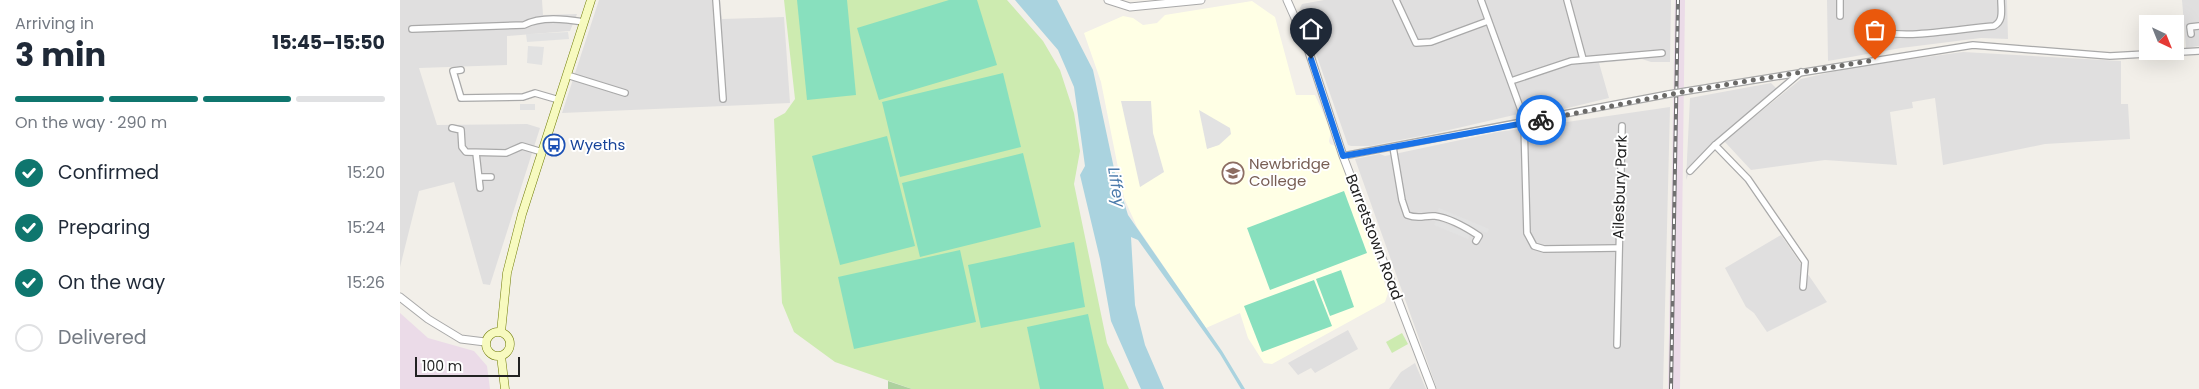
<!DOCTYPE html>
<html lang="en">
<head>
<meta charset="utf-8">
<style>
  :root { --surface:#fff; --page:#f6f6f7; --text:#1f2937; --muted:#747a83; --line:#e0e1e3; --accent:#0f766e }
  body { margin:0; font-family:Poppins,sans-serif; background:var(--page); color:var(--text); height:100vh; display:flex; flex-direction:column; font-size:19px; white-space:nowrap }
  * { box-sizing:border-box; margin:0 }
  p { font-size:16px; color:var(--muted) }
  .icon { flex:none; width:28px; height:28px; fill:none; stroke:currentColor; stroke-width:2; stroke-linecap:round; stroke-linejoin:round }
  .map { position:relative; flex:1; overflow:hidden }
  .side { display:flex; flex-direction:column; background:var(--surface); width:400px }
  .side>* { flex:none }
  .needle { width:32px; rotate:137deg }
  .buttons { position:absolute; left:1739px; top:15px; display:grid; gap:10px }
  .buttons a { display:grid; place-items:center; width:45px; height:45px; border-radius:0px; background:var(--surface); box-shadow:0 5px 20px #0002; font-size:25px }
  .scale { position:absolute; left:15px; bottom:12px; width:105px; box-sizing:border-box; padding-left:5px; border:2px solid #222; border-top:0; font-size:14px; line-height:18px; white-space:nowrap; color:#222; -webkit-text-stroke:4px #fff; paint-order:stroke }
  .pin { position:absolute; display:grid; place-items:center; width:42px; height:42px; color:#fff; margin:-51px -21px; border-radius:50% 50% 50% 0; rotate:-45deg; box-shadow:0 0 5px #0007 }
  .pin .icon { rotate:45deg }
  .courier { position:absolute; display:grid; place-items:center; width:50px; height:50px; margin:-25px; border:4px solid #1a73e8; border-radius:50%; background:#fff; color:#222; box-shadow:0 1px 6px #0007 }
  .summary em { font-style:normal; font-weight:700 }
  .summary div { display:flex; flex-direction:column-reverse }
  .summary { display:flex; align-items:center; justify-content:space-between; height:85px; padding:0 15px }
  h1 { font-size:32px; font-weight:700; line-height:38px }
  .bar { display:grid; grid-template-columns:repeat(4,1fr); gap:8px 5px; align-content:center; height:60px; padding:0 15px }
  .bar i { height:6px; border-radius:4px; background:var(--line) }
  .bar .selected { background:var(--accent) }
  .bar p { grid-column:span 4 }
  ol { padding:0 15px; list-style:none }
  li { display:flex; align-items:center; gap:15px; height:55px }
  li p { margin-inline-start:auto }
  li .icon { padding:5px; border-radius:50%; background:var(--accent); color:#fff; stroke-width:4 }
  li:last-child { color:var(--muted) }
  li i { width:28px; height:28px; border:2px solid var(--line); border-radius:50% }
  main { display:flex; flex:1; min-height:0 }
  .map>svg:first-child { display:block }
  .residential { fill:#e0dfdf }
  .industrial { fill:#ebdbe8 }
  .education { fill:#ffffe5 }
  .grass { fill:#cdebb0 }
  .forest { fill:#add19e }
  .pitch { fill:#88e0be }
  .parking { fill:#e2e2e2 }
  .water { fill:#aad3df }
  .lines { fill:none; stroke-linecap:round; stroke-linejoin:round }
  .minor-casing { stroke:#a9a9a9; stroke-width:8 }
  .tertiary-casing { stroke:#a9a9a9; stroke-width:9 }
  .secondary-casing { stroke:#707d05; stroke-width:9 }
  .minor { stroke:#fff; stroke-width:5.5 }
  .tertiary { stroke:#fff; stroke-width:7 }
  .secondary { stroke:#f7fabf; stroke-width:8 }
  .rail-casing { stroke:#707070; stroke-width:4 }
  .rail { stroke:#fff; stroke-width:2; stroke-dasharray:5.5; stroke-linecap:butt }
  .minor-bridge-casing { stroke:#a9a9a9; stroke-width:8; stroke-linecap:butt }
  .minor-bridge { stroke:#fff; stroke-width:5.5 }
  .done { stroke:#6b6a68; stroke-width:5; stroke-dasharray:0 9 }
  .route { stroke:#1a73e8; stroke-width:6 }
  .labels { text-anchor:middle; stroke-width:4; stroke-linejoin:round; paint-order:stroke }
  .transit-label { font-size:15px; fill:#164399; stroke:#fff; text-anchor:start }
  .education-label { font-size:15px; fill:#785e54; stroke:#fff; text-anchor:start }
  .street-label { font-size:15px; fill:#222; stroke:#fff }
  .water-label { font-size:16px; font-style:italic; fill:#4a7aab; stroke:#fff }
</style>
</head>
<body>
<main>
<section class="side">
<div class="summary"><div><h1>3 min</h1><p>Arriving in</p></div><em>15:45–15:50</em></div>
<div class="bar"><i class="selected"></i><i class="selected"></i><i class="selected"></i><i></i><p>On the way · 290 m</p></div>
<ol>
<li><svg class="icon" aria-label="check" viewBox="0 0 24 24"><path d="M5 12l5 5 9-10"/></svg>Confirmed<p>15:20</p></li>
<li><svg class="icon" aria-label="check" viewBox="0 0 24 24"><path d="M5 12l5 5 9-10"/></svg>Preparing<p>15:24</p></li>
<li><svg class="icon" aria-label="check" viewBox="0 0 24 24"><path d="M5 12l5 5 9-10"/></svg>On the way<p>15:26</p></li>
<li><i></i>Delivered</li>
</ol>
</section>
<div class="map">
<svg width="1799" height="389" viewBox="0 0 1799 389">
  <rect width="100%" height="100%" fill="#f2efe9"/>
  <g class="residential">
    <path d="M 0,0 L 142,0 L 143,15 L 177,14 L 170,31 L 107,36 L 107,65 L 19,68 L 37,125 L 127,124 L 140,128 L 90,285 L 83,284 L 54,182 L 19,191 L 0,267 Z"/>
    <path d="M 199,0 L 320,0 L 322,19 L 384,17 L 390,103 L 162,113 Z"/>
    <path d="M 924,0 L 1271,0 L 1270,62 L 1251,62 L 1242,59 L 1199,63 L 1209,98 L 1147,113 L 1145,108 L 1036,133 L 970,146 L 951,146 L 948,145 L 900,8 L 902,4 Z"/>
    <path d="M 1427,0 L 1607,0 L 1608,39 L 1581,38 L 1501,48 L 1428,61 Z"/>
    <path d="M 1782,0 L 1799,0 L 1799,46 L 1786,48 Z"/>
    <path d="M 1563,52 L 1721,61 L 1721,104 L 1728,104 L 1730,139 L 1645,144 L 1543,165 L 1535,98 L 1512,102 L 1513,108 L 1490,112 L 1497,165 L 1425,160 L 1351,170 L 1324,141 L 1401,79 L 1453,67 Z"/>
    <path d="M 1371,83 L 1378,90 L 1298,158 L 1292,165 L 1286,180 L 1290,98 Z"/>
    <path d="M 1270,107 L 1263,389 L 1037,389 L 955,159 L 980,154 L 985,156 L 1098,132 Z"/>
    <path d="M 1381,235 L 1427,302 L 1367,332 L 1354,313 L 1346,307 L 1325,268 Z"/>
    <path d="M 948,330 L 958,349 L 915,373 L 911,368 L 898,375 L 888,363 Z"/>
    <path d="M 1015,363 L 1026,389 L 989,389 L 1001,372 Z"/>
  </g>
  <g class="industrial">
    <path d="M 1275,0 L 1285,0 L 1280,389 L 1268,389 Z"/>
    <path d="M 0,313 L 28,338 L 74,351 L 87,366 L 90,389 L 0,389 Z"/>
  </g>
  <path class="education" d="M 852,1 L 875,17 L 896,95 L 915,95 L 931,131 L 929,141 L 930,144 L 938,147 L 988,293 L 985,302 L 872,364 L 864,363 L 848,338 L 840,313 L 806,328 L 737,227 L 724,198 L 701,82 L 684,33 L 723,16 L 733,18 L 743,25 L 757,23 L 765,15 Z"/>
  <g class="grass">
    <path d="M 384,0 L 607,0 L 643,41 L 660,70 L 674,113 L 680,151 L 674,184 L 707,343 L 729,389 L 512,389 L 435,362 L 394,332 L 382,303 L 374,119 L 385,113 L 395,99 Z"/>
    <path d="M 1002,333 L 1008,344 L 992,353 L 986,342 Z"/>
  </g>
  <path class="forest" d="M 488,381 L 512,389 L 488,389 Z"/>
  <g class="pitch">
    <path d="M 397,0 L 447,0 L 456,95 L 407,100 Z"/>
    <path d="M 549,0 L 577,0 L 597,65 L 479,100 L 457,28 Z"/>
    <path d="M 603,73 L 621,147 L 500,177 L 482,102 Z"/>
    <path d="M 487,136 L 515,246 L 440,265 L 412,156 Z"/>
    <path d="M 623,153 L 641,227 L 520,257 L 502,183 Z"/>
    <path d="M 944,191 L 967,253 L 870,290 L 847,228 Z"/>
    <path d="M 674,242 L 685,307 L 581,328 L 568,265 Z"/>
    <path d="M 560,250 L 576,322 L 454,349 L 438,277 Z"/>
    <path d="M 941,270 L 954,307 L 930,316 L 916,279 Z"/>
    <path d="M 914,280 L 932,326 L 862,352 L 844,306 Z"/>
    <path d="M 688,314 L 704,389 L 640,389 L 627,327 Z"/>
  </g>
  <g class="parking">
    <path d="M 168,32 L 169,39 L 127,42 L 126,34 Z"/>
    <path d="M 128,46 L 144,47 L 142,65 L 127,63 Z"/>
    <path d="M 721,101 L 751,101 L 753,133 L 764,172 L 740,187 Z"/>
    <rect x="120" y="104" width="15" height="6"/>
    <path d="M 799,110 L 830,128 L 831,134 L 819,145 L 807,149 Z"/>
    <path d="M 1039,208 L 1089,229 L 1087,233 L 1037,213 Z"/>
    <path d="M 1036,220 L 1070,234 L 1068,239 L 1034,225 Z"/>
  </g>
  <path class="water" d="M 615,0 L 657,0 L 693,70 L 715,173 L 728,215 L 822,351 L 845,389 L 841,389 L 820,354 L 738,240 L 731,237 L 735,305 L 745,345 L 764,389 L 741,389 L 711,321 L 700,259 L 680,175 L 685,166 L 674,87 L 658,50 Z"/>
  <g class="lines">
    <g class="minor-casing">
      <g id="minor">
        <path d="M 316,0 L 323,99"/>
        <path d="M 996,0 L 1016,43 L 1031,42 L 1088,21"/>
        <path d="M 1081,0 L 1121,110 L 1124,123 L 1127,233 L 1134,246 L 1144,249 L 1218,248"/>
        <path d="M 1167,0 L 1183,59"/>
        <path d="M 1440,0 L 1440,16"/>
        <path d="M 12,29 L 124,25 C 141,16 165,19 184,22"/>
        <path d="M 1466,29 C 1505,41 1554,29 1594,26 C 1604,21 1601,10 1601,0"/>
        <path d="M 1791,34 L 1790,27 L 1799,26"/>
        <path d="M 61,70 L 53,71 L 61,98 L 123,97 L 135,93 L 159,100"/>
        <path d="M 167,75 L 225,93"/>
        <path d="M 1111,81 L 1171,61 L 1262,53"/>
        <path d="M 1287,91 L 1573,45 L 1710,56 L 1799,51"/>
        <path d="M 52,128 L 61,130 L 62,147 L 66,152 L 106,153 L 122,146 L 142,152"/>
        <path d="M 1315,145 L 1401,72"/>
        <path d="M 993,147 L 1002,200 L 1007,215 C 1020,220 1024,215 1035,216 C 1049,218 1067,228 1079,236 L 1076,241"/>
        <path d="M 76,153 L 80,188"/>
        <path d="M 943,156 L 1269,94"/>
        <path d="M 1290,171 L 1315,145 L 1348,179 L 1405,262 L 1403,287"/>
        <path d="M 81,177 L 91,177"/>
        <path d="M 1217,345 L 1222,126"/>
      </g>
    </g>
    <g class="tertiary-casing">
      <g id="tertiary">
        <path d="M 708,0 L 730,7 L 801,0"/>
        <path d="M 887,0 L 906,43 L 943,156 L 1032,389"/>
        <path d="M 0,297 L 28,319 L 61,339 L 85,342"/>
      </g>
    </g>
    <g class="secondary-casing">
      <g id="secondary">
        <circle cx="98" cy="344" r="12"/>
        <path d="M 101,332 L 107,273 L 122,214 L 191,0"/>
        <path d="M 101,356 L 105,389"/>
      </g>
    </g>
    <use href="#minor" class="minor"/>
    <use href="#tertiary" class="tertiary"/>
    <use href="#secondary" class="secondary"/>
    <g class="rail-casing">
      <path id="rail" d="M 1271,389 L 1278,0"/>
    </g>
    <use href="#rail" class="rail"/>
    <g class="minor-bridge-casing">
      <path id="minor-bridge" d="M 1269,94 L 1287,91"/>
    </g>
    <use href="#minor-bridge" class="minor-bridge"/>
  </g>
  <g class="lines">
    <path class="done" d="M 1141,120 L 1287,91 L 1475,60"/>
    <path class="route" d="M 911,59 L 943,156 L 1141,120"/>
  </g>
  <defs>
    <g id="bus-ring" transform="scale(1.125)"><circle r="9.5" fill="#fff" stroke="#1a4fb4" stroke-width="1.5"/><path d="M-5-6H5V4H4V6H2V4H-2V6H-4V4H-5ZM-3.5-4V0h7V-4ZM-3.5 1.2v1.5H-2V1.2ZM2 1.2v1.5H3.5V1.2Z" fill="#1a4fb4"/></g>
    <g id="school-ring" transform="scale(1.125)"><circle r="9.5" fill="#fff" stroke="#8d6e63" stroke-width="1.5"/><path d="M0-5L7-2L0 1L-7-2ZM-4 1L0 2.5L4 1V4Q0 6-4 4Z" fill="#8d6e63"/></g>
  </defs>
  <g fill-rule="evenodd">
    <use href="#bus-ring" x="154" y="145"/>
    <use href="#school-ring" x="833" y="173"/>
  </g>
  <g class="labels">
    <g class="transit-label">
      <text x="170" y="150">Wyeths</text>
    </g>
    <g class="education-label">
      <text x="849" y="169">Newbridge<tspan x="849" dy="17">College</tspan></text>
    </g>
    <g class="street-label">
      <text transform="translate(1220 187) rotate(-88)" y="5">Ailesbury Park</text>
      <text transform="translate(974 237) rotate(69)" y="5">Barretstown Road</text>
    </g>
    <g class="water-label">
      <text transform="translate(717 187) rotate(81)" y="6">Liffey</text>
    </g>
  </g>
</svg>
<div class="buttons">
<a><svg class="needle" viewBox="-14 -14 28 28"><path d="M0-13l5 13h-10z" fill="#e53935"/><path d="M0 13l5-13h-10z" fill="#747a83"/></svg></a>
</div>
<div class="scale">100 m</div>
<div class="pin" style="left:1475px;top:60px;background:#ea580c"><svg class="icon" aria-label="bag" viewBox="0 0 24 24"><path d="M5 8h14l-1 12H6zM9 8a3 3 0 0 1 6 0"/></svg></div>
<div class="pin" style="left:911px;top:59px;background:#1f2937"><svg class="icon" aria-label="home" viewBox="0 0 24 24"><path d="M3 11l9-7 9 7M6 9v11h12V9"/></svg></div>
<div class="courier" style="left:1141px;top:120px"><svg class="icon" aria-label="bike" viewBox="0 0 24 24"><circle cx="6" cy="16" r="4"/><circle cx="18" cy="16" r="4"/><path d="M6 16l4-8h5l3 8M10 8l3 8H6M13 5h3"/></svg></div>
</div>
</main>
</body>
</html>
